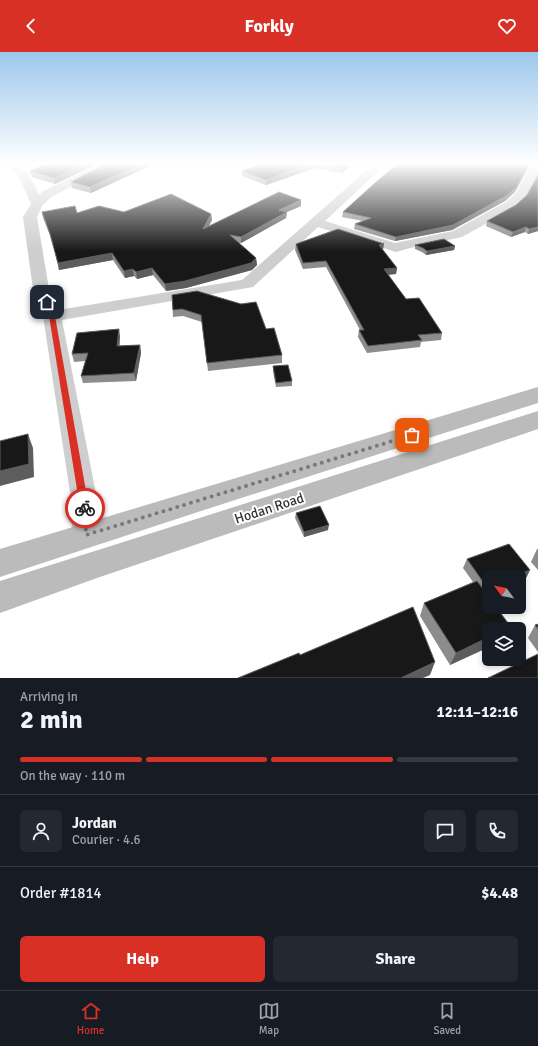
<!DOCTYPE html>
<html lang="en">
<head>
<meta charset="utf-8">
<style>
  :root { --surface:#171b24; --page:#242831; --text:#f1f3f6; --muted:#9ea1a6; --line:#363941; --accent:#d93025 }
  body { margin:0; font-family:Signika,sans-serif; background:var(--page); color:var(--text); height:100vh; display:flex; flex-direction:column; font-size:15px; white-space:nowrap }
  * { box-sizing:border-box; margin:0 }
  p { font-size:13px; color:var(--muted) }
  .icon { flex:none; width:22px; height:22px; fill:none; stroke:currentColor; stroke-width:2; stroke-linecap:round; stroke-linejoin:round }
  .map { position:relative; height:626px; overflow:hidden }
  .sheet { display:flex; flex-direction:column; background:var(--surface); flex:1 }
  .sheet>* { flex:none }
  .needle { width:26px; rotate:302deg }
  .tools { position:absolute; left:482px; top:518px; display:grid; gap:8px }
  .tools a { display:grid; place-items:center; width:44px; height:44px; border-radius:6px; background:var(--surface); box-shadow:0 2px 6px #0003; font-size:20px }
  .pin { position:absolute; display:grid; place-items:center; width:34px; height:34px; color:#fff; margin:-17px; border-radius:8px; box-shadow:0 2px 6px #0006 }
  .courier { position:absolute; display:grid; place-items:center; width:40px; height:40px; margin:-20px; border:3px solid #d93025; border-radius:50%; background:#fff; color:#222; box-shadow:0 1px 5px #0007 }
  .overview em { font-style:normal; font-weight:800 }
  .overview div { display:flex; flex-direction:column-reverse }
  .overview { display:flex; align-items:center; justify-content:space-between; height:68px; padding:0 20px }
  h1 { font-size:26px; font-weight:800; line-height:30px }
  .bar { display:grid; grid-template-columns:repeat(4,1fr); gap:6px 4px; align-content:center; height:48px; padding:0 20px }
  .bar i { height:5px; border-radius:3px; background:var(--line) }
  .bar .active { background:var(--accent) }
  .bar p { grid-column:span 4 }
  .line { display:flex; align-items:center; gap:10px; padding:0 20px; border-top:1px solid var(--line) }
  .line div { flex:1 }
  .round { display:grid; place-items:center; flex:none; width:42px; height:42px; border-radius:6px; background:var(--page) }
  .cta { display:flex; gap:8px; margin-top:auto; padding:8px 20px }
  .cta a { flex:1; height:46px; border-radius:6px; background:var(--accent); color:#fff; font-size:16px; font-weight:800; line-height:46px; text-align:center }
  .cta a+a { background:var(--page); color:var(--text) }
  header { display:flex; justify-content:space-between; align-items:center; height:52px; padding:0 20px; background:var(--accent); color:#fff; font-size:18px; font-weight:800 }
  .tabs { display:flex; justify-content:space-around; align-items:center; height:56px; border-top:1px solid var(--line); background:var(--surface); font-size:11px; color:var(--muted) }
  .tabs a { display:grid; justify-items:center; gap:2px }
  .tabs .active { color:var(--accent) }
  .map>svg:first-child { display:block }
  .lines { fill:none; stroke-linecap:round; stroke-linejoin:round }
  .minor { fill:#cecece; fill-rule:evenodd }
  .secondary { fill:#bbb; fill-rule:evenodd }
  .wall { fill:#8c8c8c }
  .shaded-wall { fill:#5d5d5d }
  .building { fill:#181818; stroke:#5d5d5d }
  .route { fill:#d93025 }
  .done { stroke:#797979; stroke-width:4; stroke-dasharray:0 7.2 }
  .labels { text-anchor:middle; stroke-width:4; stroke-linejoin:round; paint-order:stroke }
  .near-street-label { font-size:14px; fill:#313131; stroke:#fff }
</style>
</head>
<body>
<header><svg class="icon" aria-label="back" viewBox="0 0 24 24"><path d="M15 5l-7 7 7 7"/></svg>Forkly<svg class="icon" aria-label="heart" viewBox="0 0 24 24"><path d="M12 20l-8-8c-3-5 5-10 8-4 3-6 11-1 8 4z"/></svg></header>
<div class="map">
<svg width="538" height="626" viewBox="0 0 538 626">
  <rect width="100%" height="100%" fill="#fff"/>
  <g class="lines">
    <path class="minor" d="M 6,111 L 18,111 L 29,122 L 39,143 L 43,139 L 103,111 L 118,111 L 51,145 L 42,154 L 37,165 L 49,237 L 58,258 L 242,228 L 375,111 L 387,111 L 325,169 L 395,191 L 453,179 L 506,150 L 516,141 L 533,111 L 538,111 L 538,122 L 525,146 L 514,156 L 462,185 L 410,196 L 396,200 L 318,175 L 253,235 L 62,268 L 97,447 L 100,483 L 96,491 L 86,495 L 76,491 L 72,483 L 71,447 L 43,264 L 33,237 L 23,165 L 31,152 L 18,123 Z"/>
    <g class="secondary">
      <path d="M 538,335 L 538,351 L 201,459 L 0,525 L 0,497 Z"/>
      <path d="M 538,359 L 538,377 L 97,526 L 0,561 L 0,529 Z"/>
    </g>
  </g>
  <g class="wall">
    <path d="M 50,111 L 99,111 L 55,132 L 32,125 L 30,119 Z"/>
    <path d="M 108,111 L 156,111 L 91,141 L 72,136 L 71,130 Z"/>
    <path d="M 264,111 L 355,111 L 342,121 L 315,116 L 266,133 L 242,124 L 242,119 Z"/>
    <path d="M 399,111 L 531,111 L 515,140 L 505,149 L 452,178 L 395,189 L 354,177 L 355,172 L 363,169 L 342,165 L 343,160 Z"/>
    <path d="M 538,123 L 538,179 L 528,182 L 525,180 L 511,185 L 486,174 L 487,169 L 516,153 L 527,143 Z"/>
    <path d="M 301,154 L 287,160 L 286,166 L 241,191 L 239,191 L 256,206 L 257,213 L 252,218 L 186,236 L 166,239 L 153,223 L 137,227 L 134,224 L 125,226 L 113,208 L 59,218 L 52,188 L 43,166 L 42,160 L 77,161 L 124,160 L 211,162 L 212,168 L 208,175 Z"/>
    <path d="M 296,192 L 383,198 L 397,216 L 396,222 L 388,223 L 406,247 L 442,281 L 441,288 L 421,290 L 420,295 L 367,301 L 358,285 L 359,278 L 360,278 L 326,215 L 303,217 L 295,198 Z"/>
    <path d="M 415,193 L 455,194 L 454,198 L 426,203 L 422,200 L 415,197 Z"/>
    <path d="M 172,243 L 266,277 L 282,303 L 282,311 L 208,319 L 202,270 L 183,264 L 173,265 Z"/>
    <path d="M 120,284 L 119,294 L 140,293 L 141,301 L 136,329 L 83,331 L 81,324 L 85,309 L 74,310 L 72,302 Z"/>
    <path d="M 273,314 L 292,329 L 292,334 L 276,335 L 273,319 Z"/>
    <path d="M 296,461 L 328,478 L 304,485 L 295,466 Z"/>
    <path d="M 537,497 L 538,497 L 538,518 L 531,510 Z"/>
    <path d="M 467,507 L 530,518 L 525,528 L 519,530 L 519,525 L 487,542 L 489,577 L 489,595 L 450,613 L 420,564 L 424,551 L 473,530 L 463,516 Z"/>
    <path d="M 538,572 L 538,600 L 528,586 L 535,573 Z"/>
  </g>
  <g class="shaded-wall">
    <path d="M 85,111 L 99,111 L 55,132 L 54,126 Z"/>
    <path d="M 143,111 L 156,111 L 91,141 L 90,135 Z"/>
    <path d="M 312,111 L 315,111 L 315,116 L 266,133 L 266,128 Z"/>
    <path d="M 348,111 L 355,111 L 342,121 L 343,116 Z"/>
    <path d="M 530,111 L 531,111 L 515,140 L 505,149 L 452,178 L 395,189 L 396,185 Z"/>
    <path d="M 301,148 L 301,154 L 287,160 L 286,166 L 241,191 L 241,185 L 279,158 Z"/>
    <path d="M 211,162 L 212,168 L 204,184 L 203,177 Z"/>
    <path d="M 526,175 L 525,180 L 511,185 L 513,180 Z"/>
    <path d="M 538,175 L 538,179 L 528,182 L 529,177 Z"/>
    <path d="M 384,192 L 383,198 L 378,198 L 379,193 Z"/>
    <path d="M 455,194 L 454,198 L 426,203 L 427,199 Z"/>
    <path d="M 112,201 L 113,208 L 59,218 L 58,211 Z"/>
    <path d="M 256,206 L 257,213 L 252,218 L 186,236 L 166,239 L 165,232 Z"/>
    <path d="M 152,216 L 153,223 L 137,227 L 136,220 Z"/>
    <path d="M 397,216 L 396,222 L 383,223 L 384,217 Z"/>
    <path d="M 133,217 L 134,224 L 125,226 L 124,219 Z"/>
    <path d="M 119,277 L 120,284 L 119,302 L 117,294 Z"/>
    <path d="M 140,293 L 141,301 L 136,329 L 134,321 Z"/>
    <path d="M 28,382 L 33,396 L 34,425 L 0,434 L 0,419 Z"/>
    <path d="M 329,473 L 328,478 L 304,485 L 304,480 Z"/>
    <path d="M 530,518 L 525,528 L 519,530 L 519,525 L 512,525 Z"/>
    <path d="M 489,533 L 489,541 L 482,544 L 486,534 Z"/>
    <path d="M 489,585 L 489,595 L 450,613 L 456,601 Z"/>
    <path d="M 435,610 L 430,623 L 423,626 L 401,626 Z"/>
  </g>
  <g class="building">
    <path d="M 50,111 L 85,111 L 54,126 L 30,119 Z"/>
    <path d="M 108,111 L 143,111 L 90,135 L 71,130 Z"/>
    <path d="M 264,111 L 312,111 L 266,128 L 242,119 Z"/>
    <path d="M 320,111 L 348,111 L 343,116 Z"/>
    <path d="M 399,111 L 530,111 L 516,136 L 506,144 L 453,173 L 396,185 L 355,172 L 371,166 L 343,160 L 376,130 Z"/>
    <path d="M 538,123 L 538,175 L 529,177 L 526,175 L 513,180 L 487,169 L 516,153 L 527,143 Z"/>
    <path d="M 279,140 L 301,148 L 279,158 L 287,160 L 241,185 L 230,183 L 256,206 L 251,211 L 185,229 L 165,232 L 152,216 L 136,220 L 133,217 L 124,219 L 112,201 L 58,211 L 50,182 L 42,160 L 75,154 L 77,161 L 99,154 L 124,160 L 171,142 L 211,162 L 203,177 Z"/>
    <path d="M 338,177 L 384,192 L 379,193 L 397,216 L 384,217 L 406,247 L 419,246 L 442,281 L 418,283 L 422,288 L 368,294 L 359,278 L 364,278 L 326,209 L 303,211 L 296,192 Z"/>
    <path d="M 444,187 L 455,194 L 427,199 L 423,196 L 415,193 Z"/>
    <path d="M 197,239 L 241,252 L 256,250 L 266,277 L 274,276 L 282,303 L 207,311 L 201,263 L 182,257 L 173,258 L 172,243 Z"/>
    <path d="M 119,277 L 117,294 L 140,293 L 134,321 L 81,324 L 88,301 L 72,302 L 77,281 Z"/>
    <path d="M 288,313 L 292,329 L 276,331 L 273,314 Z"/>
    <path d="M 28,382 L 29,412 L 0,419 L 0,389 Z"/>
    <path d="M 320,454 L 329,473 L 304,480 L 296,461 Z"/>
    <path d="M 509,492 L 530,518 L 512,525 L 489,525 L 489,533 L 486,534 L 467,507 Z"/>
    <path d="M 477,529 L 489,545 L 489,555 L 496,555 L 511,575 L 507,577 L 489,577 L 489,585 L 456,601 L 424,551 Z"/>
    <path d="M 413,555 L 435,610 L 401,626 L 238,626 L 299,601 L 300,603 Z"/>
    <path d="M 538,572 L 538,577 L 535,573 Z"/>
    <path d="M 538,602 L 538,626 L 488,626 Z"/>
  </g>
  <linearGradient id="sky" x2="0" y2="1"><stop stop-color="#9cc7eb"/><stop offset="0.56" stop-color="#fff"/><stop offset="1" stop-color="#fff" stop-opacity="0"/></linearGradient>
  <rect width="538" height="199" fill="url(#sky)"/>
  <path class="route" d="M 45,249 L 49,249 L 55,264 L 89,456 L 85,459 L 80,456 L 49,264 Z"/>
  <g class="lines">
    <path class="done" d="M 85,456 L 86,483 L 412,383"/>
  </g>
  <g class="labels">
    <g class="near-street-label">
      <text transform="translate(269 456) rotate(-18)" y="5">Hodan Road</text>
    </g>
  </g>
</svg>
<div class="tools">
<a><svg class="needle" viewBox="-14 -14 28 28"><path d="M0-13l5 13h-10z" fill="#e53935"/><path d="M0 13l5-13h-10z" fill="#9ea1a6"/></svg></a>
<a><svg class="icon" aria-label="layers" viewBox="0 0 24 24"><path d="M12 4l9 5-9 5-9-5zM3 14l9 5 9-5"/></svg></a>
</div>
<div class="pin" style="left:412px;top:383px;background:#ea580c"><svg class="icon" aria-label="bag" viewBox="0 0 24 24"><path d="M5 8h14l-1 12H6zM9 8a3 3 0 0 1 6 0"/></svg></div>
<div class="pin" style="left:47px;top:250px;background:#1f2937"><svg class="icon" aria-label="home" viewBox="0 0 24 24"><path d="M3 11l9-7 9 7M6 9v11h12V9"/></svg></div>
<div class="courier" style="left:85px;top:456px"><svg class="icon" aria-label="bike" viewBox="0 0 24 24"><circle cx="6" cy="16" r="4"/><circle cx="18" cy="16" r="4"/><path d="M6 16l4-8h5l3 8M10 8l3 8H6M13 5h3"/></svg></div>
</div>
<section class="sheet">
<div class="overview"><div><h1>2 min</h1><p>Arriving in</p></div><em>12:11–12:16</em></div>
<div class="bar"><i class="active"></i><i class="active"></i><i class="active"></i><i></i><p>On the way · 110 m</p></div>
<div class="line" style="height:72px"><a class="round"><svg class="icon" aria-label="person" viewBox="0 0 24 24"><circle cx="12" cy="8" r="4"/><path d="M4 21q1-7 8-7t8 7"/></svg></a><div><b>Jordan</b><p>Courier · 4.6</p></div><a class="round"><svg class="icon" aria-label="chat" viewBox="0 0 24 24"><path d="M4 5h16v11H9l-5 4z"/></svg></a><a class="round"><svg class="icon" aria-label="phone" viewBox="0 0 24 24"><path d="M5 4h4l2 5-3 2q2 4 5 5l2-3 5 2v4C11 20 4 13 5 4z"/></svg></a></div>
<div class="line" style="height:52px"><div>Order #1814</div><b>$4.48</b></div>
<div class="cta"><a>Help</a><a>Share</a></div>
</section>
<nav class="tabs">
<a class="active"><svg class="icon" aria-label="home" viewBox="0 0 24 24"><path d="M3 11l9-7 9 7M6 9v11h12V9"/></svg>Home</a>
<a><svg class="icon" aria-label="map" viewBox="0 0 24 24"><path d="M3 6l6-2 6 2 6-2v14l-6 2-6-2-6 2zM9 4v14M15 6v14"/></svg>Map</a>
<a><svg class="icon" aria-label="saved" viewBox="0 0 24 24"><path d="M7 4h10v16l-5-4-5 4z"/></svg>Saved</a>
</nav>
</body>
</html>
